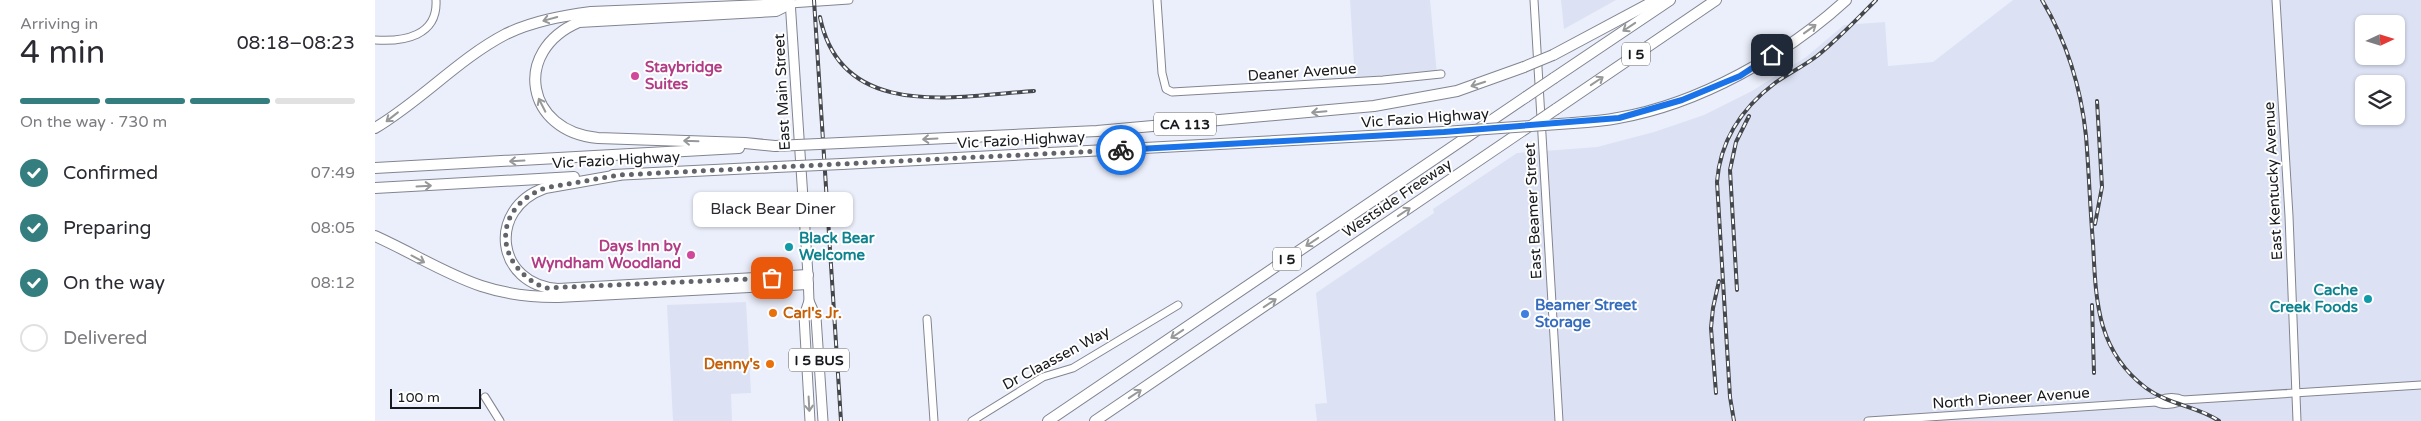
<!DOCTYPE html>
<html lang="en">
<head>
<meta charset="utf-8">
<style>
  :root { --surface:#fff; --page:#f7f7f7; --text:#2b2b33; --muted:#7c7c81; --line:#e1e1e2; --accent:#357e7f }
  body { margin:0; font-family:"Varela Round",sans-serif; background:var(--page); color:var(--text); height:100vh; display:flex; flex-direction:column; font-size:19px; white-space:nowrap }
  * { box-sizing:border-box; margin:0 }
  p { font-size:16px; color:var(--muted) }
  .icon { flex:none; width:28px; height:28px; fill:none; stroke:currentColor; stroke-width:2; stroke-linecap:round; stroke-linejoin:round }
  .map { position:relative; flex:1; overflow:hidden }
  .details { display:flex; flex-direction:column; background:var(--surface); width:375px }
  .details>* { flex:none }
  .needle { width:32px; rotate:86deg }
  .tools { position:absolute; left:1980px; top:15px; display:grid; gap:10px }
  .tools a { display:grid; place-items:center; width:50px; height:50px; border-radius:8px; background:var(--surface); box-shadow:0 1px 4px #0004; font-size:25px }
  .scale { position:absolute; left:15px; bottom:12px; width:91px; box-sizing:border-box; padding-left:5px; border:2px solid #17191d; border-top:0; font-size:14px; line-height:18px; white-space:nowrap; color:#17191d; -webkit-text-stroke:4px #fff; paint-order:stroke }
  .pin { position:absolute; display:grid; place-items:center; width:42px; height:42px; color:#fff; margin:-21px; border-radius:10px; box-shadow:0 2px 8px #0006 }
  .courier { position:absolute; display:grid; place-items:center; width:50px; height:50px; margin:-25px; border:4px solid #1a73e8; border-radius:50%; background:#fff; color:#222; box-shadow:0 1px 6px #0007 }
  .bubble { position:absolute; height:35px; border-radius:8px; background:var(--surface); box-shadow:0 1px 4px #0004; font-size:16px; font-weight:600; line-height:35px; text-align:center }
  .head em { font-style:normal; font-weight:600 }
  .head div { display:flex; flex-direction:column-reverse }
  .head { display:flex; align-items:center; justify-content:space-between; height:85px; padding:0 20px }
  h1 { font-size:32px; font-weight:600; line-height:38px }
  .bar { display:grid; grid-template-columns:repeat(4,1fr); gap:8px 5px; align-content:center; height:60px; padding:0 20px }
  .bar i { height:6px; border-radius:4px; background:var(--line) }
  .bar .current { background:var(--accent) }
  .bar p { grid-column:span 4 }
  ol { padding:0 20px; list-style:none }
  li { display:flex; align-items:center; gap:15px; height:55px }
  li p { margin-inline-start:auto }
  li .icon { padding:5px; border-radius:50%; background:var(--accent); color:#fff; stroke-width:4 }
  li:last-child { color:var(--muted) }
  li i { width:28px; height:28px; border:2px solid var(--line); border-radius:50% }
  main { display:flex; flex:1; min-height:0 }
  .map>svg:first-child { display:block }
  .built { fill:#dce2f4; fill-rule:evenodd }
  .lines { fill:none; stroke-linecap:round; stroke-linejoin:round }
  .minor-casing { stroke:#828590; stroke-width:9 }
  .major-casing { stroke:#828590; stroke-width:11 }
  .highway-casing { stroke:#828590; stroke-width:12 }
  .minor { stroke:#fff; stroke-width:7 }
  .major { stroke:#fff; stroke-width:9 }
  .highway { stroke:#fff; stroke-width:10 }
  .rail-casing { stroke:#44474c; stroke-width:4 }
  .rail { stroke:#fff; stroke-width:2; stroke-dasharray:5.5; stroke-linecap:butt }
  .highway-bridge-casing { stroke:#828590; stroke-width:12; stroke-linecap:butt }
  .highway-bridge { stroke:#fff; stroke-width:10 }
  .oneway { stroke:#979899 }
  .done { stroke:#61646b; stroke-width:5; stroke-dasharray:0 9 }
  .route { stroke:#1a73e8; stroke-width:6 }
  .hotel-dot { fill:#d1479c; stroke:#fff; stroke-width:2 }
  .culture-dot { fill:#0f9aa8; stroke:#fff; stroke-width:2 }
  .food-dot { fill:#e8710a; stroke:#fff; stroke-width:2 }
  .shop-dot { fill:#3f7fe0; stroke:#fff; stroke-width:2 }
  .labels { text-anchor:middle; stroke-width:4; stroke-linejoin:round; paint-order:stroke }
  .shield { fill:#fff; stroke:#5d5e61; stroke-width:1 }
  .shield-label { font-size:14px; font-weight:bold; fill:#17191d }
  .hotel-label { font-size:15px; font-weight:bold; fill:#b23c85; stroke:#fff; text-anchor:start }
  .street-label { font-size:15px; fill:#17191d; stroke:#fff }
  .culture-label { font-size:15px; font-weight:bold; fill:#0d838f; stroke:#fff; text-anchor:start }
  .shop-label { font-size:15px; font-weight:bold; fill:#366cbe; stroke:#fff; text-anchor:start }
  .food-label { font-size:15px; font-weight:bold; fill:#c56008; stroke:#fff; text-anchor:start }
</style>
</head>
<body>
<main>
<section class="details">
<div class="head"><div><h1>4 min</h1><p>Arriving in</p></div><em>08:18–08:23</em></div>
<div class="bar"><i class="current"></i><i class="current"></i><i class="current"></i><i></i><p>On the way · 730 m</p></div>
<ol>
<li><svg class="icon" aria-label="check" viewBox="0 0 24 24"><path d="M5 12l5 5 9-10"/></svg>Confirmed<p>07:49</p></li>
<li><svg class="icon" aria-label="check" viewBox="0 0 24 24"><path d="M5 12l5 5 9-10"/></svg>Preparing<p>08:05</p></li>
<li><svg class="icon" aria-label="check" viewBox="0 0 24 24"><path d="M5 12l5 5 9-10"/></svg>On the way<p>08:12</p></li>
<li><i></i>Delivered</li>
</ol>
</section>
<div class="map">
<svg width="2046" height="421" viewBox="0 0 2046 421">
  <rect width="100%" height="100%" fill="#ebeffb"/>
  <g class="built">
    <path d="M 975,0 L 1055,0 L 1062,74 L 980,80 Z"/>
    <path d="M 1186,0 L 1241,0 L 1189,29 Z"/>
    <path d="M 1638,0 L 2046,0 L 2046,421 L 942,421 L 940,404 L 952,403 L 941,293 L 1059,213 L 1058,209 L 1142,153 L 1222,147 L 1279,132 L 1329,115 L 1377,91 L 1431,57 L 1469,25 L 1510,22 L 1513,66 L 1558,62 ZM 1989,24 L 2021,24 L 2021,56 L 1989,56 ZM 1989,84 L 2021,84 L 2021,116 L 1989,116 Z"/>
    <path d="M 371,302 L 376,393 L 356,394 L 357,421 L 298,421 L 292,305 Z"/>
  </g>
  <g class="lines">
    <g class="minor-casing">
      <g id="minor">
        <path d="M 782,0 L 787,73 L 791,89 L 797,92 L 1008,80 L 1066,74"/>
        <path d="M 1159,0 L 1184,421"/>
        <path d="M 1901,0 L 1914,216 L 1922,421"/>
        <path d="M 415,4 L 474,0"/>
        <path d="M 0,40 C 29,42 63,36 61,0"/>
        <path d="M 552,319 L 559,421"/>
        <path d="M 110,397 L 125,421"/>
        <path d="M 1781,402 C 1788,406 1800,405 1808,400 L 2046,385"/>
        <path d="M 597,421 L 668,377 L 698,368 L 803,305"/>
        <path d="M 1493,421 L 1781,402 C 1788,397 1800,396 1808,400"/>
      </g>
    </g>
    <g class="major-casing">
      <g id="major">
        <path d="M 415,0 L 433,275 L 434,301 L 429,316 L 435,421"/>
        <path d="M 434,301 L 441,317 L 448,421"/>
      </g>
    </g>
    <g class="highway-casing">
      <g id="highway">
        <path d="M 1178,55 L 1281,0"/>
        <path d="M 1179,78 L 1295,0"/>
        <path d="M 1181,109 L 1341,0"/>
        <path d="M 1198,123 C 1213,122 1228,121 1243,118 C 1324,104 1411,55 1471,0"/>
        <path d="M 0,128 C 46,101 83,59 131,34 C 158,21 187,16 216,12 L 414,4"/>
        <path d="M 466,143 L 722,131 L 999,106 L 1082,91 L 1149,67"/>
        <path d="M 400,146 L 370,143 L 223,138 C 151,132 136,51 204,22 L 401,11 L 415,4"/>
        <path d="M 467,164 L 1069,132"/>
        <path d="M 0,168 L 364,148"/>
        <path d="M 238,175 L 401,167"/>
        <path d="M 244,175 L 170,188 C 111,209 121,285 183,289 L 433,275"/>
        <path d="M 0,188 L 199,177"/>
        <path d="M 0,236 C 68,267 102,298 183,297 L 433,284"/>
        <path d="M 673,421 L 1151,97"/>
        <path d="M 720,421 L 1153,127"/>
      </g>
    </g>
    <use href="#minor" class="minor"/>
    <use href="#major" class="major"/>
    <use href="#highway" class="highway"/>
    <g class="rail-casing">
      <g id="rail">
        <path d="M 439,0 L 466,421"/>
        <path d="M 1667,0 C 1692,42 1706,88 1711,136 C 1714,172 1715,208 1718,243 C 1721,300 1721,350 1771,388 C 1794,405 1822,406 1844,421"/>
        <path d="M 445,17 C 466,122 583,96 659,91"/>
        <path d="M 1720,224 L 1727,187 L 1722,101"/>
        <path d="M 1362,290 L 1355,170 L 1361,142 L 1374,116"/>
        <path d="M 1717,305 L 1719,373"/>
        <path d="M 1341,393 L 1336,328 L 1338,308 L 1344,281"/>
        <path d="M 1359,421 L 1355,397 L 1342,182 C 1345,140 1367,108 1400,83 C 1414,73 1429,66 1442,56 C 1463,39 1482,19 1501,0"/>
      </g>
    </g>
    <use href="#rail" class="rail"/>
    <g class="highway-bridge-casing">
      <g id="highway-bridge">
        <path d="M 1149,67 L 1178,55"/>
        <path d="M 1151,97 L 1179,78"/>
        <path d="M 1156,126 L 1181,109"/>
        <path d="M 1069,132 L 1198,123"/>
        <path d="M 400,146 L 466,143"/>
        <path d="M 401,167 L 467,164"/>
      </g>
    </g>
    <use href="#highway-bridge" class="highway-bridge"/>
  </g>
  <defs><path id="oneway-shaft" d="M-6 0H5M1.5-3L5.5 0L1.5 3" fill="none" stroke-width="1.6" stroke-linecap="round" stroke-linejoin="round" transform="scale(1.25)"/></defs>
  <g class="oneway">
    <use href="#oneway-shaft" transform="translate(175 19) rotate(165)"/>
    <use href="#oneway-shaft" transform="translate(1254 27) rotate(146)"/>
    <use href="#oneway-shaft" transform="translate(1435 29) rotate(-36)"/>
    <use href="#oneway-shaft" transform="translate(1222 81) rotate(-34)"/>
    <use href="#oneway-shaft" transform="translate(1103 84) rotate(162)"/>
    <use href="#oneway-shaft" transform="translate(167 105) rotate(-117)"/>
    <use href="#oneway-shaft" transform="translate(944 112) rotate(175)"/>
    <use href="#oneway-shaft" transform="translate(17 117) rotate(142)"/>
    <use href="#oneway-shaft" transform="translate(555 139) rotate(177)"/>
    <use href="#oneway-shaft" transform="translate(316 141) rotate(-178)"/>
    <use href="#oneway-shaft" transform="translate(142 161) rotate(177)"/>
    <use href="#oneway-shaft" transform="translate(49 186) rotate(-3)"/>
    <use href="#oneway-shaft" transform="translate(1029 212) rotate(-34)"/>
    <use href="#oneway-shaft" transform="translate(937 242) rotate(146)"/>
    <use href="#oneway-shaft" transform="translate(43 259) rotate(28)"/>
    <use href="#oneway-shaft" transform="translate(895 303) rotate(-34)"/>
    <use href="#oneway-shaft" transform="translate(802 334) rotate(146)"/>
    <use href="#oneway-shaft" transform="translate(760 394) rotate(-34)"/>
    <use href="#oneway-shaft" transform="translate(434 404) rotate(87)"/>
  </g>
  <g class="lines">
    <path class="done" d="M 397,278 L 170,288 C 119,266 116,208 170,188 L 244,175 L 746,150"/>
    <path class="route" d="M 746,150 L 1069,132 L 1244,118 L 1307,100 L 1365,76 L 1397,55"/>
  </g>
  <g class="hotel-dot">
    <circle cx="260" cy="76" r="5"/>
    <circle cx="316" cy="255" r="5"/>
  </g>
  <g class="culture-dot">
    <circle cx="414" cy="247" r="5"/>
    <circle cx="1993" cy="299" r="5"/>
  </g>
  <g class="food-dot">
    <circle cx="398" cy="313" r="5"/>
    <circle cx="395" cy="364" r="5"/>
  </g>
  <circle class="shop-dot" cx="1150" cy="314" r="5"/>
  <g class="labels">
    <g class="shield">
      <rect x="1247" y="42.5" width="28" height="23" rx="4"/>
      <rect x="779" y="112.5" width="62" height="23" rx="4"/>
      <rect x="898" y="247.5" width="28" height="23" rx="4"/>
      <rect x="414" y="348.5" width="60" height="23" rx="4"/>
    </g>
    <g class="shield-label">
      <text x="1261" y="59">I 5</text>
      <text x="810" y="129">CA 113</text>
      <text x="912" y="264">I 5</text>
      <text x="444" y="365">I 5 BUS</text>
    </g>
    <g class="hotel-label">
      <text x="270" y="72">Staybridge<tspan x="270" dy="17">Suites</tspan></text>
      <text x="306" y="251" text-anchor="end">Days Inn by<tspan x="306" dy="17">Wyndham Woodland</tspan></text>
    </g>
    <g class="street-label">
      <text transform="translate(927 72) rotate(-4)" y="5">Deaner Avenue</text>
      <text transform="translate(407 92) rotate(-93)" y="5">East Main Street</text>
      <text transform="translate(1050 118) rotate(-4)" y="5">Vic Fazio Highway</text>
      <text transform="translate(646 140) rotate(-3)" y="5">Vic Fazio Highway</text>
      <text transform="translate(241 160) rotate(-3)" y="5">Vic Fazio Highway</text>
      <text transform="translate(1898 181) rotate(-93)" y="5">East Kentucky Avenue</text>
      <text transform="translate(1022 198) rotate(-34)" y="5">Westside Freeway</text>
      <text transform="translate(1158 211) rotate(-93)" y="5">East Beamer Street</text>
      <text transform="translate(681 358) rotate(-28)" y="5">Dr Claassen Way</text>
      <text transform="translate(1636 398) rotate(-4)" y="5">North Pioneer Avenue</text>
    </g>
    <g class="culture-label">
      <text x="424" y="243">Black Bear<tspan x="424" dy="17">Welcome</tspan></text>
      <text x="1983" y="295" text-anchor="end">Cache<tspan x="1983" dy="17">Creek Foods</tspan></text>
    </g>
    <g class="shop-label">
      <text x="1160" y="310">Beamer Street<tspan x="1160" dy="17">Storage</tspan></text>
    </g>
    <g class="food-label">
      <text x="408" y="318">Carl's Jr.</text>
      <text x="385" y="369" text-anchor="end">Denny's</text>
    </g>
  </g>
</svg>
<div class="tools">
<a><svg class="needle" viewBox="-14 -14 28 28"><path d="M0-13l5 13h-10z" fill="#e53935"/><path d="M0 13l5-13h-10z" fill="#7c7c81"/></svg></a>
<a><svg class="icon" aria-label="layers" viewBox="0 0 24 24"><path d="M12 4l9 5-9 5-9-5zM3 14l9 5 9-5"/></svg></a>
</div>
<div class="scale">100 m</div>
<div class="pin" style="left:397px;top:278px;background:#ea580c"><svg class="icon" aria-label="bag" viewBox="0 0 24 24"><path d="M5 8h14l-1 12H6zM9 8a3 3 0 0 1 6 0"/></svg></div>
<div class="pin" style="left:1397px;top:55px;background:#1f2937"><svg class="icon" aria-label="home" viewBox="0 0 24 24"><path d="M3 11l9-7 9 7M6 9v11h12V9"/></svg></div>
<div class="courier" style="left:746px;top:150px"><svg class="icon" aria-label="bike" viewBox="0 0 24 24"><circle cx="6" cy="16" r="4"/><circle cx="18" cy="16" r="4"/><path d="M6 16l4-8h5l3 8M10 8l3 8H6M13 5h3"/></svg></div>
<div class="bubble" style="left:318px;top:192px;width:160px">Black Bear Diner</div>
</div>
</main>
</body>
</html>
